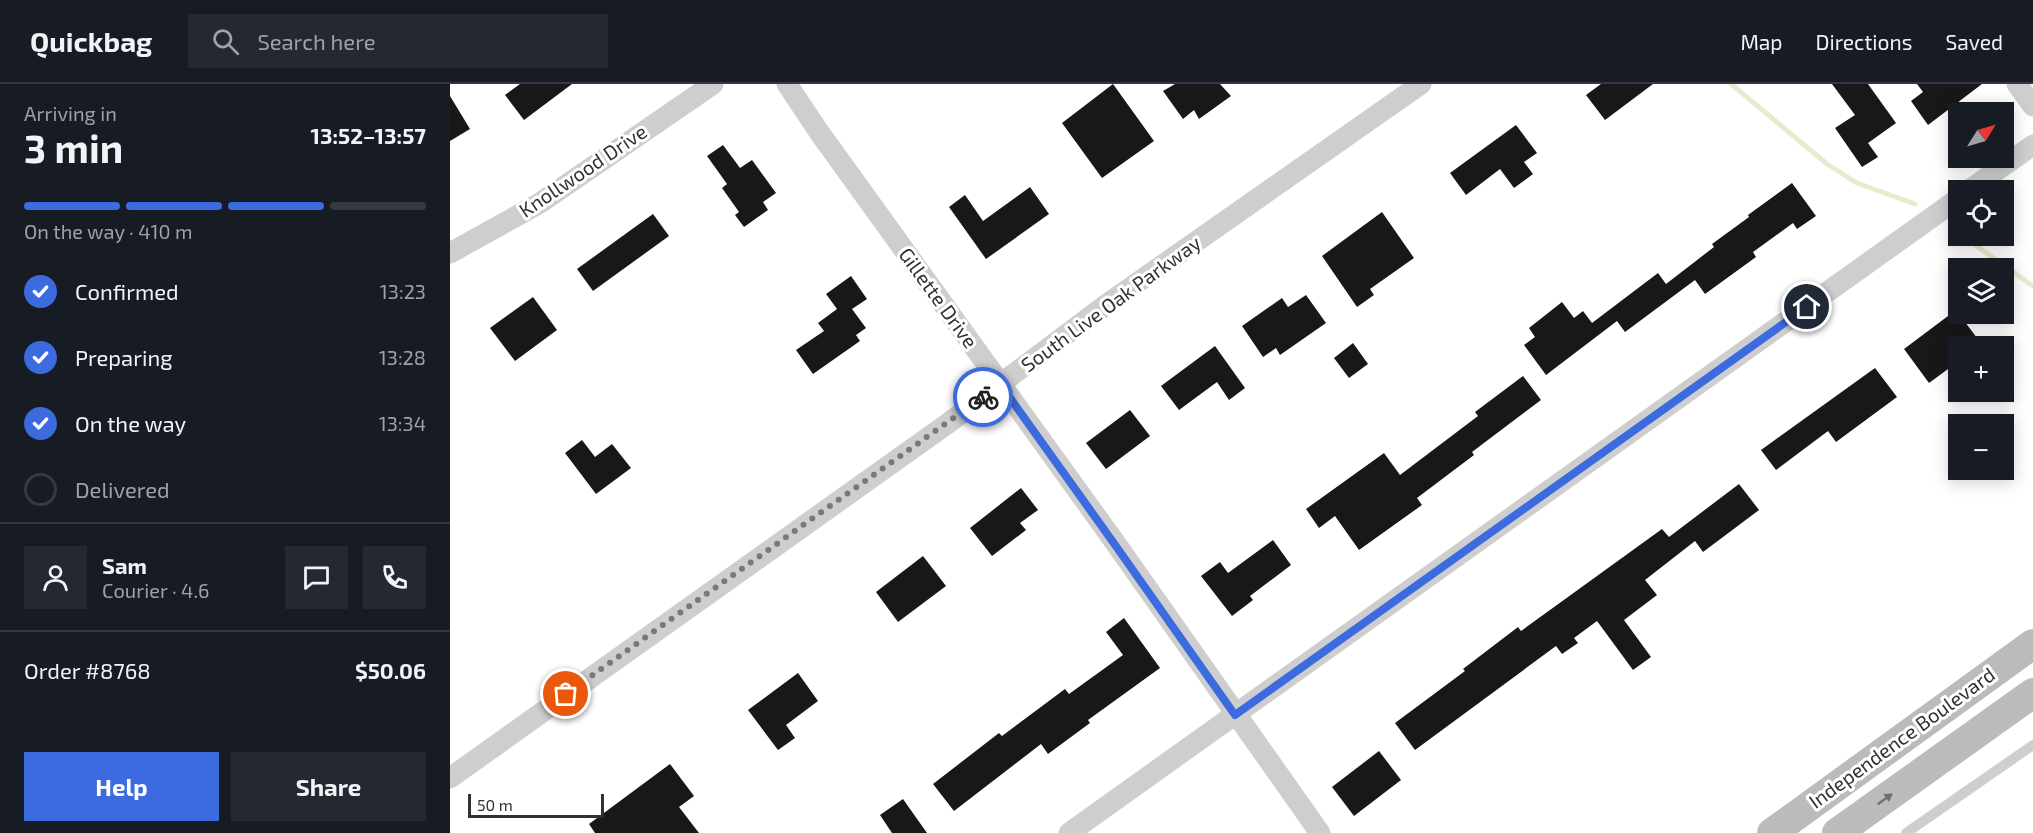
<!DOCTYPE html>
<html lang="en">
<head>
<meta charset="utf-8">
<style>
  :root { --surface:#171b24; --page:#242831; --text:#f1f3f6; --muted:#9ea1a6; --line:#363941; --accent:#3c6adf }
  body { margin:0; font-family:"Exo 2",sans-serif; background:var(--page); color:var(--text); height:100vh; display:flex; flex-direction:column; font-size:22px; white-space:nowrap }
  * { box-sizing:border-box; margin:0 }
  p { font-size:20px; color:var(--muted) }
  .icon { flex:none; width:33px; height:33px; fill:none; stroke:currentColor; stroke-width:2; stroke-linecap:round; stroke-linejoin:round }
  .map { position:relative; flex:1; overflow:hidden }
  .sheet { display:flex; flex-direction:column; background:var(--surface); width:450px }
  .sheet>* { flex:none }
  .needle { width:39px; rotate:53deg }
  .fabs { position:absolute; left:1498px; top:18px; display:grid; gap:12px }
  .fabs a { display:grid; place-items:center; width:66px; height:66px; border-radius:0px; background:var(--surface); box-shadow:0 3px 15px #0003; font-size:30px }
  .scale { position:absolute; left:18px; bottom:15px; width:136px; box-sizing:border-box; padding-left:6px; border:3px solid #313131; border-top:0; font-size:16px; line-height:21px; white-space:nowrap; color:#313131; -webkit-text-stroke:4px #fff; paint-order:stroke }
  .pin { position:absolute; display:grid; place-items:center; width:51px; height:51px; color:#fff; margin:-26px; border:3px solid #fff; border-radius:50%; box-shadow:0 2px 6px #0007 }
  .courier { position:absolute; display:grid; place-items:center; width:60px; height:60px; margin:-30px; border:4px solid #3c6adf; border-radius:50%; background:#fff; color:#222; box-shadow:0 2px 8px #0007 }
  .overview em { font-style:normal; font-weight:700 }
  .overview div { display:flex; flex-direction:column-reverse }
  .overview { display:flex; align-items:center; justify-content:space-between; height:102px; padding:0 24px }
  h1 { font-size:39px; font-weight:700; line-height:45px }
  .bar { display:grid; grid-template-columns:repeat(4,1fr); gap:9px 6px; align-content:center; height:72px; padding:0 24px }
  .bar i { height:8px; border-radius:4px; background:var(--line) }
  .bar .current { background:var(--accent) }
  .bar p { grid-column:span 4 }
  .line { display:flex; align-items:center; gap:15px; padding:0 24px; border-top:2px solid var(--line) }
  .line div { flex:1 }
  .round { display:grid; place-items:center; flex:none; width:63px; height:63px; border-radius:0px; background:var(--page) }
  ol { padding:0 24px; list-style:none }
  li { display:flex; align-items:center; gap:18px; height:66px }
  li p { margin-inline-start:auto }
  li .icon { padding:6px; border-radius:50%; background:var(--accent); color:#fff; stroke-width:4 }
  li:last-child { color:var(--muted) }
  li i { width:33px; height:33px; border:3px solid var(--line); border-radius:50% }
  .cta { display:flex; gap:12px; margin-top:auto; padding:12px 24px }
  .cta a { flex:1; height:69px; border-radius:0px; background:var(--accent); color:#fff; font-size:24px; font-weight:700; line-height:69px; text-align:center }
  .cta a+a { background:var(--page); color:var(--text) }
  header { display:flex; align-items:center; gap:36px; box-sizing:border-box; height:84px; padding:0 30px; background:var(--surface); border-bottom:2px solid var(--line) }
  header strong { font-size:28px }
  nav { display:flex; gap:33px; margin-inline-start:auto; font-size:21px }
  .search { width:420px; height:54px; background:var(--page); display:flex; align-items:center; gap:15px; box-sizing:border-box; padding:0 21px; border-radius:0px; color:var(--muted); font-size:22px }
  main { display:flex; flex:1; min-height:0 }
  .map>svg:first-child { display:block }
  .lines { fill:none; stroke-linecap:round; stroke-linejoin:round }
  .stream { stroke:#e7ecce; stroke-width:5 }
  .building { fill:#181818 }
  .lane { stroke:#cecece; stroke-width:10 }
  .street { stroke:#cecece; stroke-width:21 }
  .secondary { stroke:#bbb; stroke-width:30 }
  .oneway { fill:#6f6f6f }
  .done { stroke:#797979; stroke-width:6; stroke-dasharray:0 10.8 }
  .route { stroke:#3c6adf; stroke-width:8 }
  .labels { text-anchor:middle; stroke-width:6; stroke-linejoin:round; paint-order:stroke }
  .street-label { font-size:20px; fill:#313131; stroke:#fff }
</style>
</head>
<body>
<header>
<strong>Quickbag</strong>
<div class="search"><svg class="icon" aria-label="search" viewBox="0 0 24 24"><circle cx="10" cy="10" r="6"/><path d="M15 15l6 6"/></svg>Search here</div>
<nav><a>Map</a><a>Directions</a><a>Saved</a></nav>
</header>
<main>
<section class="sheet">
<div class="overview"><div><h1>3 min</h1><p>Arriving in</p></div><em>13:52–13:57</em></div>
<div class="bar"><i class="current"></i><i class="current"></i><i class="current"></i><i></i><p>On the way · 410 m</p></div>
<ol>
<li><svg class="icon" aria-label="check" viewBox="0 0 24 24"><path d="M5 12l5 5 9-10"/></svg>Confirmed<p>13:23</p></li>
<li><svg class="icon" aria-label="check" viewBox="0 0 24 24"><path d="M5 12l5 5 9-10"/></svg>Preparing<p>13:28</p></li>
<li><svg class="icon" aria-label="check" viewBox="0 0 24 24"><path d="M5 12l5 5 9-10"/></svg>On the way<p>13:34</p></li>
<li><i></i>Delivered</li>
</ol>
<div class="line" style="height:108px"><a class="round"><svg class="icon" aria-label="person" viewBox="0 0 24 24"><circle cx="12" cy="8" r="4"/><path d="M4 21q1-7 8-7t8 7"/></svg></a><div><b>Sam</b><p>Courier · 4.6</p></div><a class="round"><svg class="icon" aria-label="chat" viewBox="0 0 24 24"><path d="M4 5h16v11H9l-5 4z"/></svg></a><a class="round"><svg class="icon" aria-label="phone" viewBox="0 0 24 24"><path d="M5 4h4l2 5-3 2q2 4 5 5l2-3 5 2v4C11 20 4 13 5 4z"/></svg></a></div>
<div class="line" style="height:78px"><div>Order #8768</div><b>$50.06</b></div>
<div class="cta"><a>Help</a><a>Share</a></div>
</section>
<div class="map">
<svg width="1583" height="749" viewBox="0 0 1583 749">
  <rect width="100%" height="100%" fill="#fff"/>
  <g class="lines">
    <g class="stream">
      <path d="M 1281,0 L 1377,80 L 1407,99 L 1465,120"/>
      <path d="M 1500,151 L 1514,153 L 1583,202"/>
    </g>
  </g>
  <g class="building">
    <path d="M 70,0 L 122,0 L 74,36 L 55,11 Z"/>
    <path d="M 663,0 L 704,57 L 652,94 L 612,39 Z"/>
    <path d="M 725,0 L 770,0 L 781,12 L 749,35 L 744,26 L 733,35 L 713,7 Z"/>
    <path d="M 1151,0 L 1203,0 L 1155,36 L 1136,11 Z"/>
    <path d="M 1382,0 L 1418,0 L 1446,39 L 1418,59 L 1428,73 L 1412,83 L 1385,44 L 1405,31 Z"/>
    <path d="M 1467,0 L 1532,0 L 1478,41 L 1461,17 L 1473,8 Z"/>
    <path d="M 0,12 L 20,45 L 0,57 Z"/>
    <path d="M 1066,41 L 1087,69 L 1074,78 L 1083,90 L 1064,104 L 1050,85 L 1016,111 L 1000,89 Z"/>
    <path d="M 273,61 L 290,84 L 302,76 L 326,109 L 313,118 L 318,126 L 294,143 L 285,131 L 289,128 L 272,104 L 277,100 L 257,72 Z"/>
    <path d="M 1342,99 L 1366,132 L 1347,145 L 1343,139 L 1303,168 L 1306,173 L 1255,210 L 1245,196 L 1175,248 L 1167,237 L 1096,291 L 1074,261 L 1085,253 L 1079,244 L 1112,218 L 1124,234 L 1133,227 L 1142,239 L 1208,189 L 1216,200 L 1264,163 L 1262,160 L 1299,133 L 1298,131 Z"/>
    <path d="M 580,103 L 599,130 L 536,175 L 499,123 L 515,111 L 533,137 Z"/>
    <path d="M 932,128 L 964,174 L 920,205 L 924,211 L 907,223 L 872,172 Z"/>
    <path d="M 203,130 L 219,152 L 143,207 L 127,185 Z"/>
    <path d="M 401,192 L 417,215 L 402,225 L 416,244 L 406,251 L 410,257 L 363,290 L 346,266 L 374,247 L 368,239 L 387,225 L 376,210 Z"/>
    <path d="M 856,211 L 876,239 L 830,271 L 826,264 L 813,273 L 792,242 L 832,214 L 838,223 Z"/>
    <path d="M 83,213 L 107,246 L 65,277 L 40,244 Z"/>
    <path d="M 1506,226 L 1533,262 L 1509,262 L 1509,277 L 1479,299 L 1454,265 Z"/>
    <path d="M 903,259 L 918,280 L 899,294 L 884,274 Z"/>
    <path d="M 765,262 L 795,304 L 779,316 L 767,298 L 729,326 L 711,302 Z"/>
    <path d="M 1425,284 L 1447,313 L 1386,358 L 1378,347 L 1326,386 L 1311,366 Z"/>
    <path d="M 1073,292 L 1091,316 L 1022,368 L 1024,371 L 967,414 L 972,421 L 909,466 L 885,432 L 869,444 L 856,425 L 934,369 L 950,391 L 1028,332 L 1025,328 Z"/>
    <path d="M 680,326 L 700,352 L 656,385 L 636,359 Z"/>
    <path d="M 132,356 L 145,373 L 162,360 L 181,384 L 146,410 L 115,369 Z"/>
    <path d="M 1289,400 L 1309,426 L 1253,468 L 1245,457 L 1195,496 L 1207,511 L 1174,536 L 1201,573 L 1183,586 L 1147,537 L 1124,554 L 1128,559 L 1112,570 L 1106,562 L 965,666 L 945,639 L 1015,587 L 1013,585 L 1068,543 L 1071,547 L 1212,445 L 1219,453 Z"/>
    <path d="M 571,404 L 588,426 L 570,439 L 576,446 L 542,472 L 520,444 Z"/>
    <path d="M 823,456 L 841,481 L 800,512 L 803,516 L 782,532 L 751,492 L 770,478 L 778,489 Z"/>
    <path d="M 473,472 L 496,502 L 448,538 L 426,508 Z"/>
    <path d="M 674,534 L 710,584 L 638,636 L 640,639 L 598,670 L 591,660 L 504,727 L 483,700 L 549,649 L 552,652 L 615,605 L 619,610 L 673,571 L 656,548 Z"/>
    <path d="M 348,589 L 368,617 L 336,641 L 345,654 L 328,666 L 298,626 Z"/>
    <path d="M 929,667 L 951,696 L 904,732 L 882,703 Z"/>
    <path d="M 220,680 L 244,712 L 229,723 L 249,749 L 145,749 L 139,740 Z"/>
    <path d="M 453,715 L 477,749 L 442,749 L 430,731 Z"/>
  </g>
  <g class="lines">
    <path class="lane" d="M 1456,749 L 1583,661"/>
    <g class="street">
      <path d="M 337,0 L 369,48 L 664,457 L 870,749"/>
      <path d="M 1567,0 L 1583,22"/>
      <path d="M 1519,106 L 1583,61"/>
      <path d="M 0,169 L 90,119 L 263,0"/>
      <path d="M 0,694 L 497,340 L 657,220 L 971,0"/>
      <path d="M 619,749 L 1509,114"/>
    </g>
    <g class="secondary">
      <path d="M 1322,749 L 1583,560"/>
      <path d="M 1387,749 L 1583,609"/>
    </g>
  </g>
  <defs><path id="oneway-solid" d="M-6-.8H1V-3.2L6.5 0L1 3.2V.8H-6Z" transform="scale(1.5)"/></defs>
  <use class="oneway" href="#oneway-solid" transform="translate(1435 715) rotate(-36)"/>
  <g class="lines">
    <path class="done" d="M 116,610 L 533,313"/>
    <path class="route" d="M 533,313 L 550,300 L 663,458 L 785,631 L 1357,223"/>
  </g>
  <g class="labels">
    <g class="street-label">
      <text transform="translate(133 87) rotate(-34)" y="7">Knollwood Drive</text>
      <text transform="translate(488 214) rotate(54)" y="7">Gillette Drive</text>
      <text transform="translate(661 220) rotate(-36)" y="7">South Live Oak Parkway</text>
      <text transform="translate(1452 654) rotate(-36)" y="7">Independence Boulevard</text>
    </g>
  </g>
</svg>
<div class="fabs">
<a><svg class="needle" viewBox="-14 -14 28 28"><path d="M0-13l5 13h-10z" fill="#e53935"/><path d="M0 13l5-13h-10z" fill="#9ea1a6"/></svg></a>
<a><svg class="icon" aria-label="locate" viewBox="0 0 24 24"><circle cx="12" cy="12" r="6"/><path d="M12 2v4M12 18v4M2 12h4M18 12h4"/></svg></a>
<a><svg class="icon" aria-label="layers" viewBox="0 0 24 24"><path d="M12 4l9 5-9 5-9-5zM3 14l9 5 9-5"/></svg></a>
<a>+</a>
<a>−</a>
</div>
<div class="scale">50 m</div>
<div class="pin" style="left:116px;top:610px;background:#ea580c"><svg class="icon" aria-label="bag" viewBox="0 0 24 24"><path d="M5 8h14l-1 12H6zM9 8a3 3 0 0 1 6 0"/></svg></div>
<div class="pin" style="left:1357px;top:223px;background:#1f2937"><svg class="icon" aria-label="home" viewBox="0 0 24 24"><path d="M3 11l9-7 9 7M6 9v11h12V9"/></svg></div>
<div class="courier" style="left:533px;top:313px"><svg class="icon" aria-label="bike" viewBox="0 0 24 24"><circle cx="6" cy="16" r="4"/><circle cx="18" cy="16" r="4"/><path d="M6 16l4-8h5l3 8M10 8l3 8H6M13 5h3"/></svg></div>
</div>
</main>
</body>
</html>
